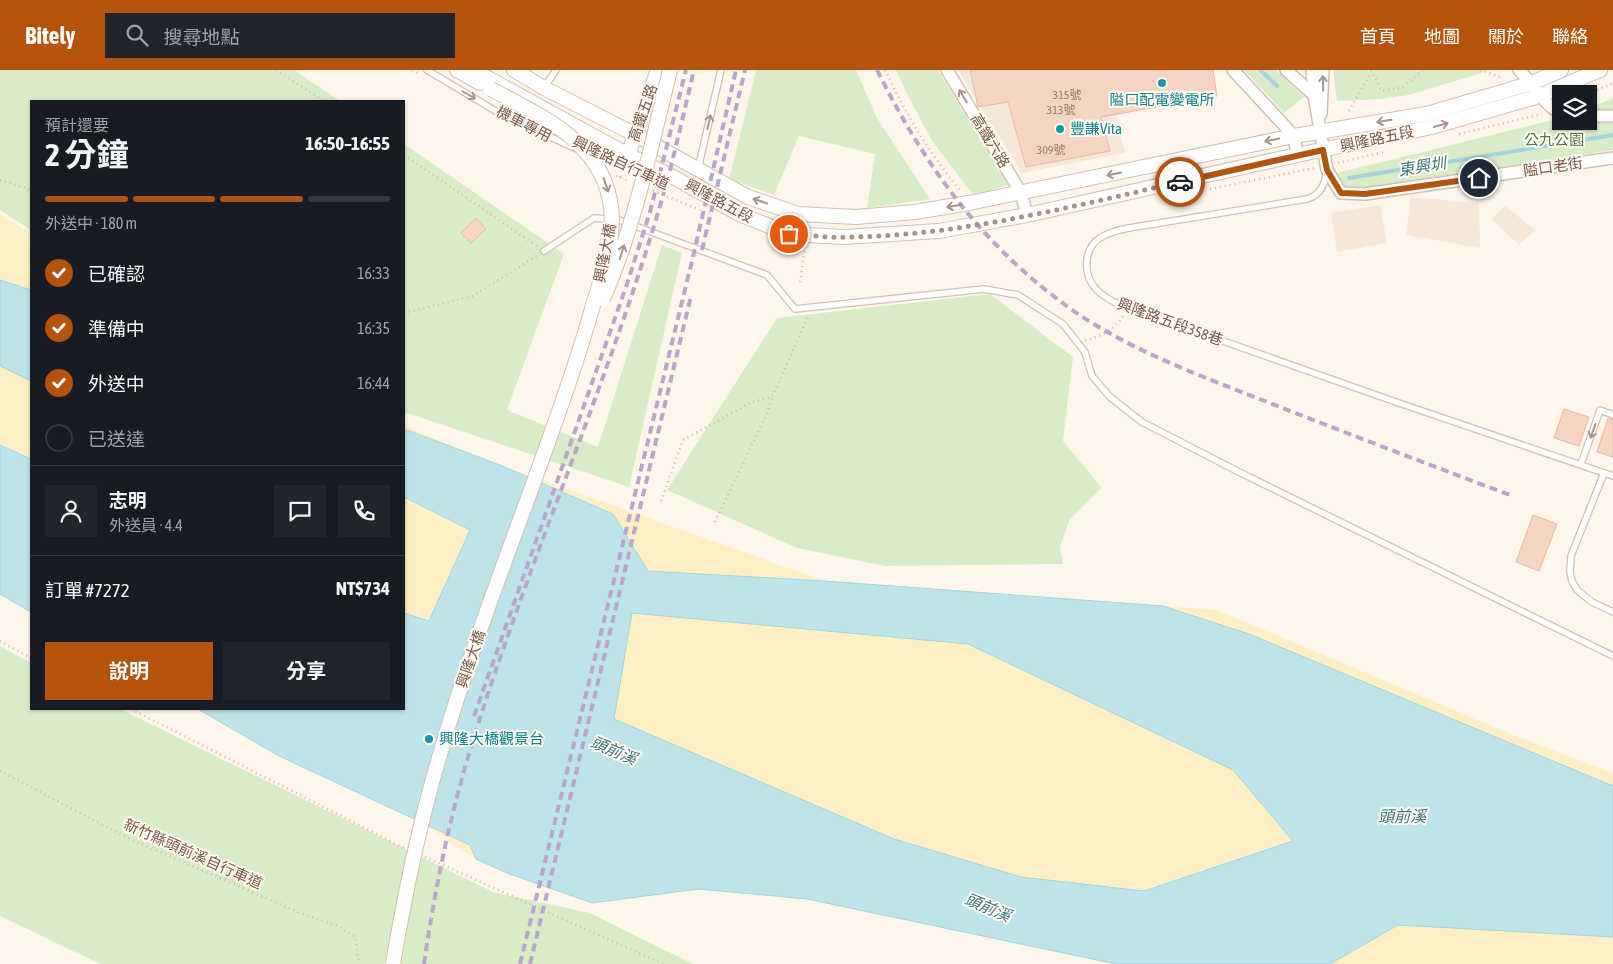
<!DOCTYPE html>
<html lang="zh-TW">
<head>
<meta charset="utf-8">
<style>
  :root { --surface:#171b24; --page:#20242c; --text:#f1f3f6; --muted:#9ea1a6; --line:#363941; --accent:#b45309 }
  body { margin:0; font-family:"Asap Condensed","Noto Sans TC",sans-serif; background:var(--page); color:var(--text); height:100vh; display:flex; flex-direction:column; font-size:19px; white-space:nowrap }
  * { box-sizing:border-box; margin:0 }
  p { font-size:16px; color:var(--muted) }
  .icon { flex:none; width:28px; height:28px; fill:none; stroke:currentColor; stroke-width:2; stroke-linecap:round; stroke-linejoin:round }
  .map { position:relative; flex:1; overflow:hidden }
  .sheet { position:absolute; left:30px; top:30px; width:375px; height:610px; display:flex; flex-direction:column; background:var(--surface); border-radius:0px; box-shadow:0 1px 4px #0004 }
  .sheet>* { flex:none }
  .buttons { position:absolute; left:1552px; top:15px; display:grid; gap:10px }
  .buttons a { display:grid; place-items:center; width:45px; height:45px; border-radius:0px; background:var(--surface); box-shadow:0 1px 4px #0004; font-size:25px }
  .pin { position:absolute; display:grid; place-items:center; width:42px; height:42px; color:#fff; margin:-21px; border:2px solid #fff; border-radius:50%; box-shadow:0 1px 5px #0007 }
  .courier { position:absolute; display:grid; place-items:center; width:50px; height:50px; margin:-25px; border:4px solid #b45309; border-radius:50%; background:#fff; color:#222; box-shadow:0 1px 6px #0007 }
  .headline em { font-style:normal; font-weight:700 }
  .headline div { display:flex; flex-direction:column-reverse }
  .headline { display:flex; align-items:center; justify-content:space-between; height:85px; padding:0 15px }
  h1 { font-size:32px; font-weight:700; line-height:38px }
  .bar { display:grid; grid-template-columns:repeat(4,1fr); gap:8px 5px; align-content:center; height:60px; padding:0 15px }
  .bar i { height:6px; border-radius:4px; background:var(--line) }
  .bar .selected { background:var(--accent) }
  .bar p { grid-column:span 4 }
  .line { display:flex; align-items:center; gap:12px; padding:0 15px; border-top:1px solid var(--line) }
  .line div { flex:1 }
  .round { display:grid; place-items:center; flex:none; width:52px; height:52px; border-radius:0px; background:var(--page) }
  ol { padding:0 15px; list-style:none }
  li { display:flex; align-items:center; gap:15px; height:55px }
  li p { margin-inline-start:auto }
  li .icon { padding:5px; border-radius:50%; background:var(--accent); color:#fff; stroke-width:4 }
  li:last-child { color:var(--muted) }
  li i { width:28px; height:28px; border:2px solid var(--line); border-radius:50% }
  .primary-button { display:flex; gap:10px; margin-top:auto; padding:10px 15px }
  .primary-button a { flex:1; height:58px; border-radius:0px; background:var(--accent); color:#fff; font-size:20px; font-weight:700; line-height:58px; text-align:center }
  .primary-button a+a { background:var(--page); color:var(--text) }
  header { display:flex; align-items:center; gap:30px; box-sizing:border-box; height:70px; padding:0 25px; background:var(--accent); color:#fff }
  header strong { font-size:24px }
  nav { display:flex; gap:28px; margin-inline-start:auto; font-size:18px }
  .search { width:350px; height:45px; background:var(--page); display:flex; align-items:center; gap:12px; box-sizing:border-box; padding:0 18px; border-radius:0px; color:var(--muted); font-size:19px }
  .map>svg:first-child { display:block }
  .residential { fill:#f6e8d8 }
  .green { fill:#d8edc7 }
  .sand { fill:#fef0c4 }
  .water { fill:#bde4e9; stroke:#a3d4dc; fill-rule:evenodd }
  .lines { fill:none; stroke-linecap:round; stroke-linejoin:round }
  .stream { stroke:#a3d4dc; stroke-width:4 }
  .building { fill:#f5d4c1; stroke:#e8baa0 }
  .service-casing { stroke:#d4bfb1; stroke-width:8 }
  .minor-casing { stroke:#d4bfb1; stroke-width:14 }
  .tertiary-casing { stroke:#d4bfb1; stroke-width:16 }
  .path { stroke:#dbb7a3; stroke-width:2.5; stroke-dasharray:1 4; stroke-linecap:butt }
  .service { stroke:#fff; stroke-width:5.5 }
  .minor { stroke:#fff; stroke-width:11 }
  .tertiary { stroke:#fff; stroke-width:14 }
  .rail { stroke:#b9a6ca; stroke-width:4; stroke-dasharray:8 5; stroke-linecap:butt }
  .service-bridge-casing { stroke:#d4bfb1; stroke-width:8; stroke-linecap:butt }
  .tertiary-bridge-casing { stroke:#d4bfb1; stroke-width:16; stroke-linecap:butt }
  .service-bridge { stroke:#fff; stroke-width:5.5 }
  .tertiary-bridge { stroke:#fff; stroke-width:14 }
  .oneway { stroke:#a9948a }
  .done { stroke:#a99183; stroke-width:5; stroke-dasharray:0 9 }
  .route { stroke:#b45309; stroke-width:6 }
  .culture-dot { fill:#0f9aa8; stroke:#fffaf2; stroke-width:2 }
  .labels { text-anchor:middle; stroke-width:4; stroke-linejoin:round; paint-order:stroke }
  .number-label { font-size:12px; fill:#9a7968 }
  .culture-label { font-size:15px; fill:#0d838f; stroke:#fffaf2; text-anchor:start }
  .street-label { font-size:15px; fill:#7b5b4b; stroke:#fffaf2 }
  .park-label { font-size:15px; fill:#527b3f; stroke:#fffaf2 }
  .water-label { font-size:16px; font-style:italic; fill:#3d7780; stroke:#fffaf2 }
</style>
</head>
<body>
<header>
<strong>Bitely</strong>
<div class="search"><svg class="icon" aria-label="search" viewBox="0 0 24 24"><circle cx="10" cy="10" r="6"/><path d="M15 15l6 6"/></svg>搜尋地點</div>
<nav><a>首頁</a><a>地圖</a><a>關於</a><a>聯絡</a></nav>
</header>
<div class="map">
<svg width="1613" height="894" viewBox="0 0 1613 894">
  <rect width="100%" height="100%" fill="#fef6eb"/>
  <g class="residential">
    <path d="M 958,0 L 1105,0 L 1125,83 L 1022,103 Z"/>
    <path d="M 1411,127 L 1479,133 L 1480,178 L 1406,165 Z"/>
    <path d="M 1380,135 L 1387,173 L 1337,182 L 1331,143 Z"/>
    <path d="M 1505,136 L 1535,160 L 1519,175 L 1491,149 Z"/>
  </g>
  <g class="green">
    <path d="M 0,0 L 294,0 L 340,31 L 31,31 L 31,160 L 0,140 Z"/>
    <path d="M 756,0 L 856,0 L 877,48 L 930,129 L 867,138 L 875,84 L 799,66 L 774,125 L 729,109 Z"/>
    <path d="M 896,0 L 938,0 L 1008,115 L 974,126 L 932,71 L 906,22 Z"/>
    <path d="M 1244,0 L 1276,0 L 1304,27 L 1284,43 Z"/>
    <path d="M 1333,0 L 1491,0 L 1409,25 L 1381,29 L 1337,31 Z"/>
    <path d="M 1613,28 L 1613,80 L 1366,120 L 1343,118 L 1337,103 L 1561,48 L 1561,51 L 1589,51 L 1589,39 Z"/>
    <path d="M 404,74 L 564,184 L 507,340 L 598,377 L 662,175 L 682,183 L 629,417 L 404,342 Z"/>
    <path d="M 990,224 L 1073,287 L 1063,371 L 1102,418 L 1070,449 L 1060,476 L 1063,494 L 885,496 L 797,478 L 667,420 L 777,248 Z"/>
    <path d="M 0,576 L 31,593 L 31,639 L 120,639 L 493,822 L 590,843 L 693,894 L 100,894 L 0,846 Z"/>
  </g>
  <g class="sand">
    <path d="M 0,144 L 31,164 L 31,542 L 0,524 Z"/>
    <path d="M 404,356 L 500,395 L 825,511 L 1217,540 L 1506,662 L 1613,703 L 1613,894 L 1116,894 L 807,829 L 698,819 L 592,833 L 507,803 L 476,789 L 421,752 L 279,686 L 198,639 L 404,639 Z"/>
  </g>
  <g class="water">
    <path d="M 0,210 L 31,220 L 31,311 L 0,296 Z"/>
    <path d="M 404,359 L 500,395 L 613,444 L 648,501 L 825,511 L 1163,536 L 1249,564 L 1613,716 L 1613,867 L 1398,855 L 1330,894 L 1116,894 L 807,829 L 698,819 L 592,833 L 507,803 L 476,789 L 470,775 L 279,686 L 198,639 L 404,639 L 404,543 L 429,551 L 470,460 L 404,427 ZM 632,543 L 968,574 L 1233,700 L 1293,771 L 1144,821 L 1021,807 L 894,769 L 614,649 Z"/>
    <path d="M 0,375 L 31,389 L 31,542 L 0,524 Z"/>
  </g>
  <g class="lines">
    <g class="stream">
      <path d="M 1260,0 L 1277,16"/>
      <path d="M 1349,108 L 1613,65"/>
    </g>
  </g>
  <g class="building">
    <path d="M 970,0 L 1213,0 L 1217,26 L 1101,47 L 1110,81 L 1026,97 L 1008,32 L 978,37 Z"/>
    <path d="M 476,148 L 486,159 L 471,173 L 461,163 Z"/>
    <path d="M 1564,339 L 1589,347 L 1579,376 L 1554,368 Z"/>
    <path d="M 1608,348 L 1613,350 L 1613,387 L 1597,382 Z"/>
    <path d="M 1533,445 L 1557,454 L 1539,501 L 1516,492 Z"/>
  </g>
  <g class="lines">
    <g class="service-casing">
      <g id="service">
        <path d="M 427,0 L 504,46 L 577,79"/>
        <path d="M 544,18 L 556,0"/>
        <path d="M 591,84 L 610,88 L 626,86"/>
        <path d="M 698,99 L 721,0"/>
        <path d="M 1129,158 L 1307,129 C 1322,124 1324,115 1327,101"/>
        <path d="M 544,181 L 594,148 L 619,150 L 767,205 L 795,239 L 984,219 L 1018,225 L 1063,254 L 1085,282 L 1092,306 L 1110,327 L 1142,352 L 1237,401 L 1613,586"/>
        <path d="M 1396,332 L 1613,406"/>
        <path d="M 1581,394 L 1600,340 L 1613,345"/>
        <path d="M 1604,403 L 1571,486 L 1570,502 L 1572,511 L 1577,520 L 1592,532 L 1613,542"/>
      </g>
    </g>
    <g class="minor-casing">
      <g id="minor">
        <path d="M 947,0 L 1021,123 L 1027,145"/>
        <path d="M 1233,0 L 1294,66 L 1297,85"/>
        <path d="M 1286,0 L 1314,25"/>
        <path d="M 1312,0 L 1314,25 L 1327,100 L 1341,123 L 1365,124 L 1613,88"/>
        <path d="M 1519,0 C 1534,14 1542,34 1561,43"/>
        <path d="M 1321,44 L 1323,0"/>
        <path d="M 1589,46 L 1613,46"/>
      </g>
    </g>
    <g class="tertiary-casing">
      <g id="tertiary">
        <path d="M 457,0 L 480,13"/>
        <path d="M 473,0 L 628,85 L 677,109 L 739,144 L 789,164 L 844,167 L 939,161 L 1027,145 L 1297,85 L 1432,57 L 1539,26 L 1600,0"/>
        <path d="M 514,0 L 544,18 L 636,65 L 748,127 L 798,144 L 856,147 L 915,142 L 969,133 L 1294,66 L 1427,44 L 1532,13 L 1561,0"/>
        <path d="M 628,85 L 658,0"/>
      </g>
    </g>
    <g class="path">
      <path d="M 276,0 L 324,31"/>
      <path d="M 412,0 L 420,4"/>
      <path d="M 885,0 C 907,46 929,82 961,122"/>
      <path d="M 1371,0 L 1382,21 L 1403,17 L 1423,0"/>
      <path d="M 1480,0 L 1503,8"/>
      <path d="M 1588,24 L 1613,13"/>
      <path d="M 1349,41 L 1371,3"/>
      <path d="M 1459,64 L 1542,44"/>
      <path d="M 404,85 L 537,176"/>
      <path d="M 1338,93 L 1383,82"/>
      <path d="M 616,106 L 629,111"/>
      <path d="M 620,107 L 624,96"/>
      <path d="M 0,110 L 31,120"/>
      <path d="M 1210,119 L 1315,98"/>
      <path d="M 653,121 L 713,145"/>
      <path d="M 800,212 L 805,176"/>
      <path d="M 404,243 L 473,226 L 538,185"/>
      <path d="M 1085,270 C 1100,268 1118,257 1124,244"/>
      <path d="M 661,431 L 683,370 L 752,332 L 772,327 L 809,245"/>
      <path d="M 715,452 L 768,341 L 772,327"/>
      <path d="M 0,571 L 31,588"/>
      <path d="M 131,639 L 404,778"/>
      <path d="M 0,701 L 128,768 L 300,843 L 338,856 L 355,867 L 359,894"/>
      <path d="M 425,787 L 663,894"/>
    </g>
    <use href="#service" class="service"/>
    <use href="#minor" class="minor"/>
    <use href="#tertiary" class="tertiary"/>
    <g class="rail">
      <path d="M 877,0 C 923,92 977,169 1060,231 C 1119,276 1193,303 1262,330 C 1344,362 1427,394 1510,425"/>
      <path d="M 702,180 L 745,0"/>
      <path d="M 474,646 L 626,217 L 650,142 L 686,0"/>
      <path d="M 424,894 C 434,824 448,755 468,687 C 523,504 602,329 657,146 C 672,98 682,49 694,0"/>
      <path d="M 520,894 L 693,187 L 736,0"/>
      <path d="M 530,894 L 691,226"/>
    </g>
    <g class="service-bridge-casing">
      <path id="service-bridge" d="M 1129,158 C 1118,160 1109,162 1100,168 C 1083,179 1083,205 1096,219 C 1102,226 1110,230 1118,234 L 1396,332"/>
    </g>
    <g class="tertiary-bridge-casing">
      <g id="tertiary-bridge">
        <path d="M 603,229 C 635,155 651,77 670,0"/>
        <path d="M 393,894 C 405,822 420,751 441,681 C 472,574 514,469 551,364 C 566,322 581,279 593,235 C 604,201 618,162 609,126 C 596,69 539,45 491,19"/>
      </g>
    </g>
    <use href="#service-bridge" class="service-bridge"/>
    <use href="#tertiary-bridge" class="tertiary-bridge"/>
  </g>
  <defs><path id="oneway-shaft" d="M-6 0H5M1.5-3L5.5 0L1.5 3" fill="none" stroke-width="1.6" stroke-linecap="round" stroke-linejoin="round" transform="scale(1.25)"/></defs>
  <g class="oneway">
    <use href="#oneway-shaft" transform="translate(1323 13) rotate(-91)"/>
    <use href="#oneway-shaft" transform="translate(469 25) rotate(30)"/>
    <use href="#oneway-shaft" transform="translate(963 26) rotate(-121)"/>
    <use href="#oneway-shaft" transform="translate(1384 51) rotate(171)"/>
    <use href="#oneway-shaft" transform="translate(709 52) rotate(-77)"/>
    <use href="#oneway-shaft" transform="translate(1441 55) rotate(-16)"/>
    <use href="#oneway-shaft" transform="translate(1272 70) rotate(168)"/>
    <use href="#oneway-shaft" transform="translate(1114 104) rotate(168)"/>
    <use href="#oneway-shaft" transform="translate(606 115) rotate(71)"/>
    <use href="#oneway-shaft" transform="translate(760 131) rotate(-161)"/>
    <use href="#oneway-shaft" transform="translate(954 136) rotate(171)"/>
    <use href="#oneway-shaft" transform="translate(622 182) rotate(-73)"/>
    <use href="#oneway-shaft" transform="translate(1593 361) rotate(110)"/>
  </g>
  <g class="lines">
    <path class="done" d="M 789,164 C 808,165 827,168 846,167 C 959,166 1070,137 1180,112"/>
    <path class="route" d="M 1180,112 L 1323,80 L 1327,100 L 1341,123 L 1365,124 L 1479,108"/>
  </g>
  <g class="culture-dot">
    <circle cx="1162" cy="13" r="5"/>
    <circle cx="1060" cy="59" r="5"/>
    <circle cx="429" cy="669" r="5"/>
  </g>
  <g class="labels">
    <g class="number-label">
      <text x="1067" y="29">315號</text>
      <text x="1061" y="44">313號</text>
      <text x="1051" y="84">309號</text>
    </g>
    <g class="culture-label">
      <text x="1162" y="35" text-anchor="middle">隘口配電變電所</text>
      <text x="1070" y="64">豐謙Vita</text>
      <text x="439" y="674">興隆大橋觀景台</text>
    </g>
    <g class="street-label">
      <text transform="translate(643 43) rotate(-71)" y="5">高鐵五路</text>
      <text transform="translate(524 54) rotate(27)" y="5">機車專用</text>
      <text transform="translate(1377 69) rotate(-12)" y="5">興隆路五段</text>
      <text transform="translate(990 71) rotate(59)" y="5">高鐵六路</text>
      <text transform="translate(621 93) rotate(25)" y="5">興隆路自行車道</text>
      <text transform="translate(1553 97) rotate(-8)" y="5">隘口老街</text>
      <text transform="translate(719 131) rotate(28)" y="5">興隆路五段</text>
      <text transform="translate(605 183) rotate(-79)" y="5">興隆大橋</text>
      <text transform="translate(1170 252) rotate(20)" y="5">興隆路五段358巷</text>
      <text transform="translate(471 589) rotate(-71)" y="5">興隆大橋</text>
      <text transform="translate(193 784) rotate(24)" y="5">新竹縣頭前溪自行車道</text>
    </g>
    <g class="park-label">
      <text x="1554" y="75">公九公園</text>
    </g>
    <g class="water-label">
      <text transform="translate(1422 96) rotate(-9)" y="6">東興圳</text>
      <text transform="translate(614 680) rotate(23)" y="6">頭前溪</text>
      <text x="1402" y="752">頭前溪</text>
      <text transform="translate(988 837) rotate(23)" y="6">頭前溪</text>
    </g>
  </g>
</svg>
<div class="buttons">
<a><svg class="icon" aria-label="layers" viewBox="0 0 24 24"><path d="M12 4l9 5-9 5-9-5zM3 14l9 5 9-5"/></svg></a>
</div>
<div class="pin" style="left:789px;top:164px;background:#ea580c"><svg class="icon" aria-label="bag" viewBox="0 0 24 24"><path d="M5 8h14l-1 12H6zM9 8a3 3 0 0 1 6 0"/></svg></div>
<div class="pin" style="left:1479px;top:108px;background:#1f2937"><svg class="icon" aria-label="home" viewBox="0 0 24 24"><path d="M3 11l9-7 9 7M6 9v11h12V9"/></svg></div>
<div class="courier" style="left:1180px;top:112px"><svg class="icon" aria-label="car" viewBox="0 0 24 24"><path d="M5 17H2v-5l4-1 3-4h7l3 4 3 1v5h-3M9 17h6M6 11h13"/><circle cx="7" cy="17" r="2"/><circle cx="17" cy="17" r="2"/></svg></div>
<section class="sheet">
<div class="headline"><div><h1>2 分鐘</h1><p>預計還要</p></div><em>16:50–16:55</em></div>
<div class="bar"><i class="selected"></i><i class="selected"></i><i class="selected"></i><i></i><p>外送中 · 180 m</p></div>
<ol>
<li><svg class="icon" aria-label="check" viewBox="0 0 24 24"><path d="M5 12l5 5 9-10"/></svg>已確認<p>16:33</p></li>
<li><svg class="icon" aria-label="check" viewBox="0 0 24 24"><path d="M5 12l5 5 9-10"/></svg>準備中<p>16:35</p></li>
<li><svg class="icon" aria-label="check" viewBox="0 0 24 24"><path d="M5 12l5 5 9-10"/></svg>外送中<p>16:44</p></li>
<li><i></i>已送達</li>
</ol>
<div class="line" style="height:90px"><a class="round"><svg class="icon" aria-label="person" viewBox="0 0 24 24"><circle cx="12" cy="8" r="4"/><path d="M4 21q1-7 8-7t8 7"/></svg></a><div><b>志明</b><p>外送員 · 4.4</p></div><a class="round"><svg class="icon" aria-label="chat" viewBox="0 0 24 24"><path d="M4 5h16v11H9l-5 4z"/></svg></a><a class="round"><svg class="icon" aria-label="phone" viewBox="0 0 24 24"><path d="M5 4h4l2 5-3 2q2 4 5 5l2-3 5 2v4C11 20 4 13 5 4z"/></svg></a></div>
<div class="line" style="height:65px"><div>訂單 #7272</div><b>NT$734</b></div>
<div class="primary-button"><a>說明</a><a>分享</a></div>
</section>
</div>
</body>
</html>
